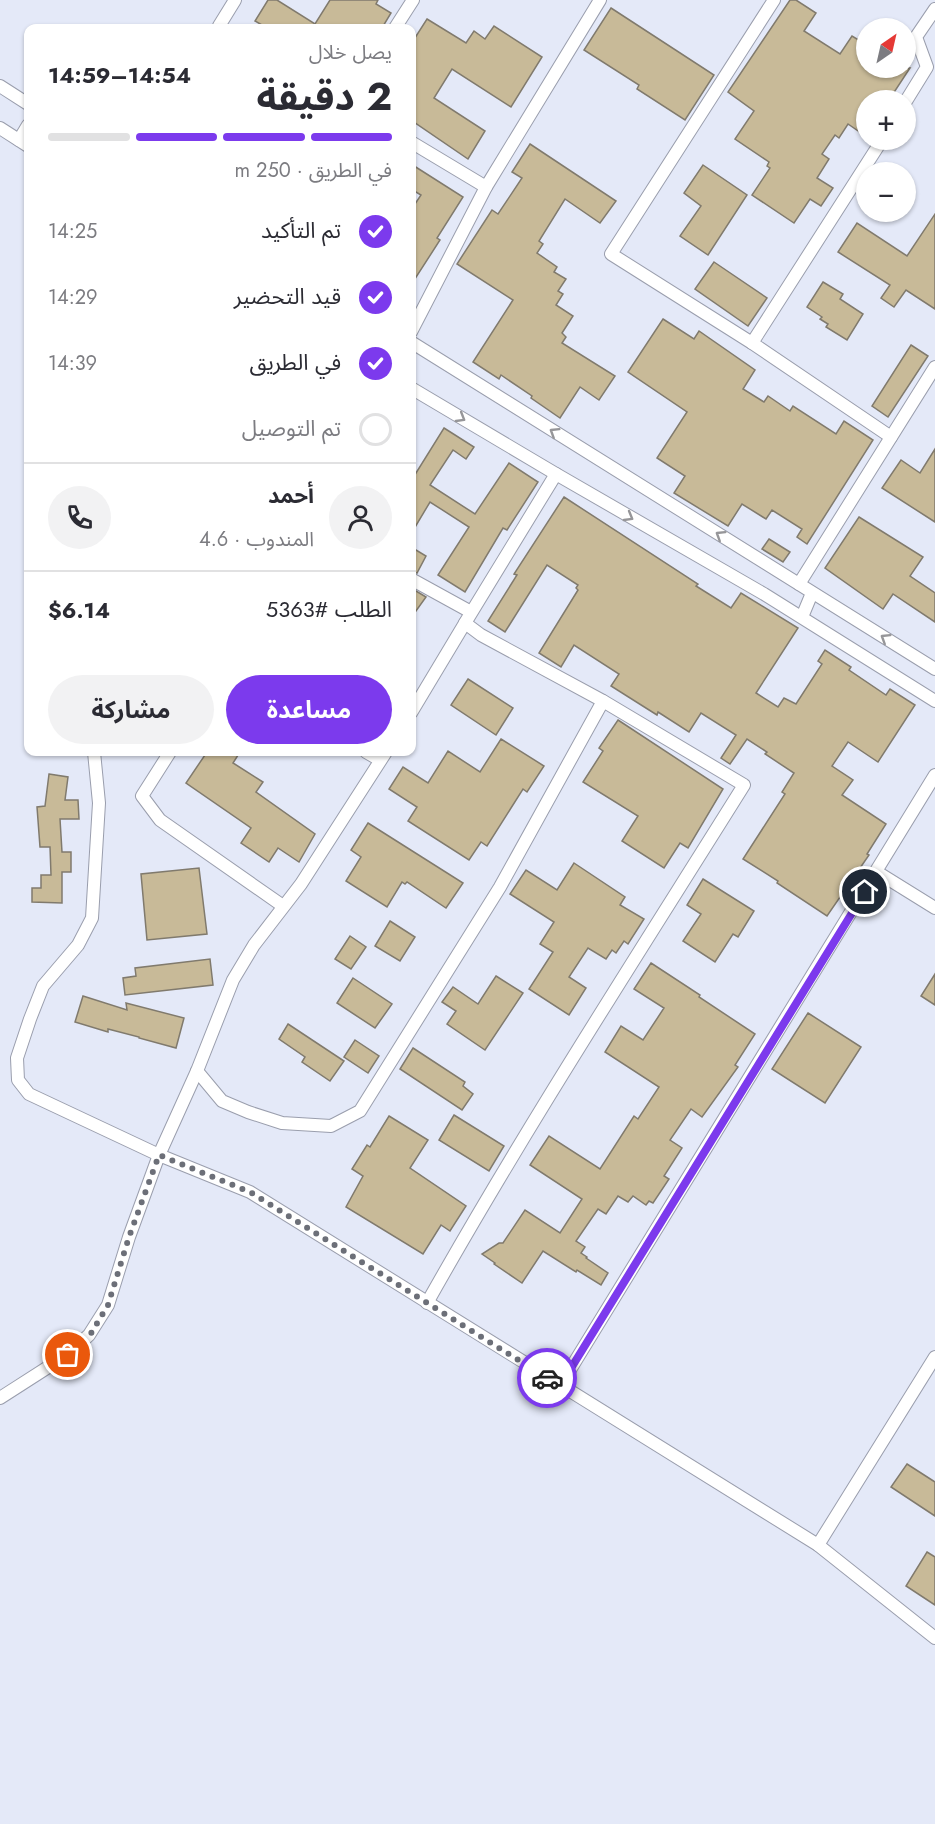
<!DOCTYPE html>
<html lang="ar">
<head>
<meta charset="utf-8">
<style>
  :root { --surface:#fff; --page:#f2f2f3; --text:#2b2b33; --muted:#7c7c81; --line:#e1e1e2; --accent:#7c3aed }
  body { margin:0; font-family:Jost,"Noto Sans Arabic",sans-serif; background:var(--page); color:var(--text); direction:rtl; height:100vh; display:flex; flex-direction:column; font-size:22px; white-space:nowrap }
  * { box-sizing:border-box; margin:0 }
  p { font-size:20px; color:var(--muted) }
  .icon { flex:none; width:33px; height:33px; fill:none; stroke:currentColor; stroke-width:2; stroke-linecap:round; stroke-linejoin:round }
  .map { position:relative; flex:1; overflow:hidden; direction:ltr }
  .drawer { position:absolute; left:24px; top:24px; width:392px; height:732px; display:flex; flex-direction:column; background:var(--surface); border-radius:12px; box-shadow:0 2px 4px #0004; direction:rtl }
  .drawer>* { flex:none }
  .needle { width:39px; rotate:34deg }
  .buttons { position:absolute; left:856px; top:18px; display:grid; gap:12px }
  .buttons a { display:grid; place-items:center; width:60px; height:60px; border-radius:50%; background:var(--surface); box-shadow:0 2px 4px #0004; font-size:30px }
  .pin { position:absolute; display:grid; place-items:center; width:51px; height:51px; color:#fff; margin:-26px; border:3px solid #fff; border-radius:50%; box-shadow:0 2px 6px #0007 }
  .courier { position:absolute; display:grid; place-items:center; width:60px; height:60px; margin:-30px; border:4px solid #7c3aed; border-radius:50%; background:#fff; color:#222; box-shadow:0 2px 8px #0007 }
  .overview em { font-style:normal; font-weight:700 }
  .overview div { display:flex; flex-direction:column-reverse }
  .overview { display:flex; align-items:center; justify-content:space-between; height:102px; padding:0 24px }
  h1 { font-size:39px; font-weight:700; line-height:45px }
  .bar { display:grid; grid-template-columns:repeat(4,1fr); gap:9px 6px; align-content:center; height:72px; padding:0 24px }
  .bar i { height:8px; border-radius:4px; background:var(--line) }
  .bar .selected { background:var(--accent) }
  .bar p { grid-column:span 4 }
  .line { display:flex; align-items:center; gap:15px; padding:0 24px; border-top:2px solid var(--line) }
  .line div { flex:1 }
  .round { display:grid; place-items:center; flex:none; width:63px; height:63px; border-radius:32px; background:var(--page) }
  ol { padding:0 24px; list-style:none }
  li { display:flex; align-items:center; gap:18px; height:66px }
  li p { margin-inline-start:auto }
  li .icon { padding:6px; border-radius:50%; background:var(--accent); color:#fff; stroke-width:4 }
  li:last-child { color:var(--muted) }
  li i { width:33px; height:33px; border:3px solid var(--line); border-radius:50% }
  .primary-button { display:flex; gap:12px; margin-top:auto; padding:12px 24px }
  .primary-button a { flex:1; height:69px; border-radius:36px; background:var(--accent); color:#fff; font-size:24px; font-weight:700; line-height:69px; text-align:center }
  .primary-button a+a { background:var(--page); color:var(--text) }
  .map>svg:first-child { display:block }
  .building { fill:#c8ba98; stroke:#807a6d; stroke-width:1.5 }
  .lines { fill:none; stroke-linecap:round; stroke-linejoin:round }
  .minor-casing { stroke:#9a9ead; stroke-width:14 }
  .minor { stroke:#fff; stroke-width:12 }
  .oneway { stroke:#969699 }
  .done { stroke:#6c6f78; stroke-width:6; stroke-dasharray:0 10.8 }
  .route { stroke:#7c3aed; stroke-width:8 }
</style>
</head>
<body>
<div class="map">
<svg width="935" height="1824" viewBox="0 0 935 1824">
  <rect width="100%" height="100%" fill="#e4e9f8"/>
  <g class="building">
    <path d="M 268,0 L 277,0 L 315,24 L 330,0 L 378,0 L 376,4 L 391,13 L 382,28 L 267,28 L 255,21 Z"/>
    <path d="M 790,0 L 796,0 L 816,13 L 804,31 L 840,54 L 852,36 L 867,45 L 867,68 L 910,68 L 889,100 L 867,100 L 867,137 L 848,124 L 839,138 L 835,135 L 822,154 L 829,159 L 817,178 L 833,188 L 821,206 L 810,199 L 794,223 L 752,195 L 770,168 L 767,166 L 769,162 L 735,139 L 754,111 L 728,92 Z"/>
    <path d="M 611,8 L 714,75 L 685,120 L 637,89 L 639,85 L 584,50 Z"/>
    <path d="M 427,19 L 466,43 L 474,31 L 485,39 L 494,26 L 542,57 L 511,107 L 452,69 L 434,98 L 485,131 L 468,159 L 411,120 L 411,44 Z"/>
    <path d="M 530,144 L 616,201 L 600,223 L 565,199 L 539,241 L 543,244 L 537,253 L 557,267 L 554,272 L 566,279 L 558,291 L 563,294 L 556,305 L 573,316 L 562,333 L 566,337 L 562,343 L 615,376 L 599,400 L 580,387 L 560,418 L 531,398 L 532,396 L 501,375 L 499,379 L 473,362 L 513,300 L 457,264 L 492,210 L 498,214 L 522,178 L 512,172 Z"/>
    <path d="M 411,164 L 463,197 L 437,238 L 440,240 L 411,285 L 411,210 L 421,195 L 411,189 Z"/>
    <path d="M 703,165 L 747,195 L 708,255 L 680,236 L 701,206 L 684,193 Z"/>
    <path d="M 935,214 L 935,309 L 906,290 L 894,307 L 881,298 L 890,285 L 838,252 L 857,223 L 907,256 Z"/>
    <path d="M 714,262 L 767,298 L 748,326 L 695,289 Z"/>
    <path d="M 823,282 L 843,294 L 840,299 L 863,314 L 847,340 L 826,327 L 828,324 L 820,319 L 822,317 L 807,307 Z"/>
    <path d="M 663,319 L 694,339 L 699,331 L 755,370 L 743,389 L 764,402 L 768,396 L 790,411 L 793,406 L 836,434 L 844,421 L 873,440 L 807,544 L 797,537 L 802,529 L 772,510 L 766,519 L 742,504 L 728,526 L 674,493 L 685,476 L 657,458 L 687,412 L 628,372 Z"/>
    <path d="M 911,345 L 928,356 L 888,417 L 872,406 Z"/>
    <path d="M 444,428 L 474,447 L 466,459 L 453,450 L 430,485 L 475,514 L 509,463 L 538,482 L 507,530 L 503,528 L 465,592 L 438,575 L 469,527 L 430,502 L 411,534 L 411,481 Z"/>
    <path d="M 935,449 L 935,522 L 882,488 L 901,460 L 920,473 Z"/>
    <path d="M 564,497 L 698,584 L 696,586 L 731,608 L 741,593 L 798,628 L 756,693 L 778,707 L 784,698 L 796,704 L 822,664 L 818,661 L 825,650 L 851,667 L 849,670 L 886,695 L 890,689 L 915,705 L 878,762 L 848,742 L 832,766 L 853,780 L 842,795 L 886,824 L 867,854 L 869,855 L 827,916 L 777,883 L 778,881 L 743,859 L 785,794 L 782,792 L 794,773 L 765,754 L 767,752 L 747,739 L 730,764 L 721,758 L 736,735 L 701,713 L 689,732 L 658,712 L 657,715 L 611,686 L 619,674 L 574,645 L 561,667 L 539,653 L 578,590 L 576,588 L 578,585 L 547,565 L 505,632 L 488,621 L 517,575 L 514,574 Z"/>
    <path d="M 859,517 L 923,557 L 910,576 L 935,593 L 935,622 L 893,594 L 883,609 L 825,568 Z"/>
    <path d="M 769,539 L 790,552 L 783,562 L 762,549 Z"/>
    <path d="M 411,547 L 426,556 L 417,573 L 411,571 Z"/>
    <path d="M 411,588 L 426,597 L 411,618 Z"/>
    <path d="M 468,679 L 513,708 L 496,735 L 451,705 Z"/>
    <path d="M 618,720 L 723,789 L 688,848 L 680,843 L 664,868 L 622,841 L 638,816 L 583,782 L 603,751 L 599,748 Z"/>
    <path d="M 501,739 L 544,766 L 527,792 L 523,789 L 487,846 L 481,842 L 469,860 L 408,821 L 417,807 L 389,789 L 403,767 L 428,783 L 448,751 L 480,772 Z"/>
    <path d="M 207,752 L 240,752 L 233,763 L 263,782 L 256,792 L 315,834 L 299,862 L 278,848 L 269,862 L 241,843 L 251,828 L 186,783 Z"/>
    <path d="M 49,774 L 68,777 L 65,800 L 78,800 L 79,819 L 60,819 L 62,852 L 71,852 L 71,872 L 62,872 L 62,903 L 32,902 L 32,888 L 41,888 L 41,875 L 51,875 L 50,847 L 40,847 L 37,807 L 45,806 Z"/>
    <path d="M 368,823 L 463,883 L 446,908 L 407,882 L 405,884 L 402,882 L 387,907 L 346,881 L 361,857 L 351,850 Z"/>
    <path d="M 574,863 L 625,897 L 620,905 L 644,919 L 628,944 L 624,941 L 616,953 L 612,950 L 606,959 L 588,948 L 569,977 L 586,988 L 569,1015 L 529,989 L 553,952 L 540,944 L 554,922 L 510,894 L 526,870 L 557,890 Z"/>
    <path d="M 199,868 L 207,934 L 147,940 L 141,874 Z"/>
    <path d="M 703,879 L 754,911 L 738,937 L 733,934 L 715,962 L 683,941 L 701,914 L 687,905 Z"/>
    <path d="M 390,921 L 415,937 L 400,961 L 375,946 Z"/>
    <path d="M 350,936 L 366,947 L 351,969 L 335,959 Z"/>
    <path d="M 210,959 L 213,985 L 125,995 L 123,978 L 136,976 L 135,968 Z"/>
    <path d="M 651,963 L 700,995 L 699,997 L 755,1034 L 735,1065 L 738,1067 L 702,1117 L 691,1109 L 670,1140 L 682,1148 L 664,1176 L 669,1179 L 653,1203 L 649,1201 L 646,1205 L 633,1196 L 628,1202 L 618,1196 L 606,1214 L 598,1209 L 576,1241 L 585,1247 L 581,1253 L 587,1257 L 586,1258 L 608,1273 L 601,1285 L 577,1270 L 576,1272 L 543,1251 L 522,1283 L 494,1264 L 495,1263 L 482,1254 L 499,1243 L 503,1243 L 525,1210 L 560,1233 L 582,1199 L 530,1165 L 549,1136 L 600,1169 L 634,1116 L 638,1119 L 659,1087 L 605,1052 L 621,1026 L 643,1040 L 664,1008 L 634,989 Z"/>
    <path d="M 935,974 L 935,1005 L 921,996 Z"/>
    <path d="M 496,976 L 523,993 L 485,1050 L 447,1024 L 456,1011 L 442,1002 L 453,987 L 478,1004 Z"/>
    <path d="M 353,978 L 392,1004 L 375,1028 L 337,1003 Z"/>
    <path d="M 83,996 L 127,1010 L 126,1003 L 184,1018 L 176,1048 L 139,1038 L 139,1037 L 108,1029 L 108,1032 L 75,1022 Z"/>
    <path d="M 808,1013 L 861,1047 L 825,1103 L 772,1069 Z"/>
    <path d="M 288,1024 L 344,1061 L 330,1081 L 302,1062 L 305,1057 L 279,1039 Z"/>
    <path d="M 355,1040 L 379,1056 L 368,1073 L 344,1057 Z"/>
    <path d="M 413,1048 L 465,1082 L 463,1086 L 473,1094 L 462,1110 L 400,1069 Z"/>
    <path d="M 454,1115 L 504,1146 L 489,1171 L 439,1140 Z"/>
    <path d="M 389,1116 L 428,1140 L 410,1168 L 466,1206 L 450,1231 L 441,1225 L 423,1254 L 346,1207 L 363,1176 L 352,1169 L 367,1145 L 370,1147 Z"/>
    <path d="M 907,1464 L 935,1482 L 935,1516 L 891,1487 Z"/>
    <path d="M 927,1552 L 935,1557 L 935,1605 L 906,1586 Z"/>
  </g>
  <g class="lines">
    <g class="minor-casing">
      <g id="minor">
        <path d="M 223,28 L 219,26 L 235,0"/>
        <path d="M 395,28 L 413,0"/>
        <path d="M 0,86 L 28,104"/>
        <path d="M 906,101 L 927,67 L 916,37 L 935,9"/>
        <path d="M 0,128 L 28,146"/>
        <path d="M 19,140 L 28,125"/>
        <path d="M 882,140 L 752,343 L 891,437"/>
        <path d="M 411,142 L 486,187"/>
        <path d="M 411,332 L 486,187 L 600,0"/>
        <path d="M 411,342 L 935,669"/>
        <path d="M 752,343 L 611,254 L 774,0"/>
        <path d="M 411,388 L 556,474 L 764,594 L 935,701"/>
        <path d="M 411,579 L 471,612"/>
        <path d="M 799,584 L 935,367"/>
        <path d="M 802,617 L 812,593"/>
        <path d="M 411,713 L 465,623"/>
        <path d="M 94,752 L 99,803 L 92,918 L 78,945 L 43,986 L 30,1019 L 17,1058 L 18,1080 L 29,1094 L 159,1155 L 197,1071 L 233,980 L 254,945 L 301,884 L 386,752"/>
        <path d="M 170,752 L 142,796 L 160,820 L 283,906"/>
        <path d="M 366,752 L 380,760"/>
        <path d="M 877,872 L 935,908"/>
        <path d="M 197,1071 L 222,1101 L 248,1112 L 282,1123 L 331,1126 L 360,1111 L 500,887 L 603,701"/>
        <path d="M 427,1303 C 526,1127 637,956 744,785 L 603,701 L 481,635 L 465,623 L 556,474"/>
        <path d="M 560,1386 L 935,775"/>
        <path d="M 0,1398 L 67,1355 L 89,1335 L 108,1305 L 129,1237 L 159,1155 L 250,1192 L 818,1545 L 935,1638"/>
        <path d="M 818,1545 L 935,1357"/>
      </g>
    </g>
    <use href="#minor" class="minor"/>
  </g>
  <defs><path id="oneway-chevron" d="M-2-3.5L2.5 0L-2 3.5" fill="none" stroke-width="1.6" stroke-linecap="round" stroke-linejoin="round" transform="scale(1.5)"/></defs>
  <g class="oneway">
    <use href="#oneway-chevron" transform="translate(461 418) rotate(31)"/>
    <use href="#oneway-chevron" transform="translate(554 432) rotate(-148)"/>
    <use href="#oneway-chevron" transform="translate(629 517) rotate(30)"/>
    <use href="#oneway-chevron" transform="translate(720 535) rotate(-148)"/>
    <use href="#oneway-chevron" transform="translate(885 638) rotate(-148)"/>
  </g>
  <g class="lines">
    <path class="done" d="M 68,1355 L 90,1335 L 108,1305 L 129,1237 L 159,1155 L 250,1192 L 547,1378"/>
    <path class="route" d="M 547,1378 L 560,1386 L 865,892"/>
  </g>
</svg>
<div class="buttons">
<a><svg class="needle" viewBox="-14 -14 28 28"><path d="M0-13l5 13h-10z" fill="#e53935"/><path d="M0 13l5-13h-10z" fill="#7c7c81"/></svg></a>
<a>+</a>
<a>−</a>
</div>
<div class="pin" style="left:68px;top:1355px;background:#ea580c"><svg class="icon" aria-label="bag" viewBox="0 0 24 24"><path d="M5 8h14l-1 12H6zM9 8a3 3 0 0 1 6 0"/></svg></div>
<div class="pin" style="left:865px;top:892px;background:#1f2937"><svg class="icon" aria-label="home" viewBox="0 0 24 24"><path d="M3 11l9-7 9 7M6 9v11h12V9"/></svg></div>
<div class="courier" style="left:547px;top:1378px"><svg class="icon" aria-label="car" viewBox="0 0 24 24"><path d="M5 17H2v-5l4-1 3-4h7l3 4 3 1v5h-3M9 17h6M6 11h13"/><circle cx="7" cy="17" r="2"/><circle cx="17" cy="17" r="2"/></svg></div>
<section class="drawer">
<div class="overview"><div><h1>2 دقيقة</h1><p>يصل خلال</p></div><em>14:54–14:59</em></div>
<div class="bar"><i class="selected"></i><i class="selected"></i><i class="selected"></i><i></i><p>في الطريق · 250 m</p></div>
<ol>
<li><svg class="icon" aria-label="check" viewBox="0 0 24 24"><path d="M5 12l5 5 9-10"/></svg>تم التأكيد<p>14:25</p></li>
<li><svg class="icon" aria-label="check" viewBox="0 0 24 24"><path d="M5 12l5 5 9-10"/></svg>قيد التحضير<p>14:29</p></li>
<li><svg class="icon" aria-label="check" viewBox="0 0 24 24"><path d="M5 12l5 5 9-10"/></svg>في الطريق<p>14:39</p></li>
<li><i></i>تم التوصيل</li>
</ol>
<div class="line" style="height:108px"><a class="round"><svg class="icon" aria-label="person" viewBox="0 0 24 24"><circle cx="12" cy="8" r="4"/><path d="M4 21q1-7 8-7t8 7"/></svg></a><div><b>أحمد</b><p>المندوب · 4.6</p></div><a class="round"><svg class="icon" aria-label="phone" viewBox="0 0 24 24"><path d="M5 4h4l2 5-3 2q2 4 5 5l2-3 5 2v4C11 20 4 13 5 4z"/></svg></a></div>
<div class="line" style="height:78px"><div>الطلب #5363</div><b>$6.14</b></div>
<div class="primary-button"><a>مساعدة</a><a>مشاركة</a></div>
</section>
</div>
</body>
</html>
